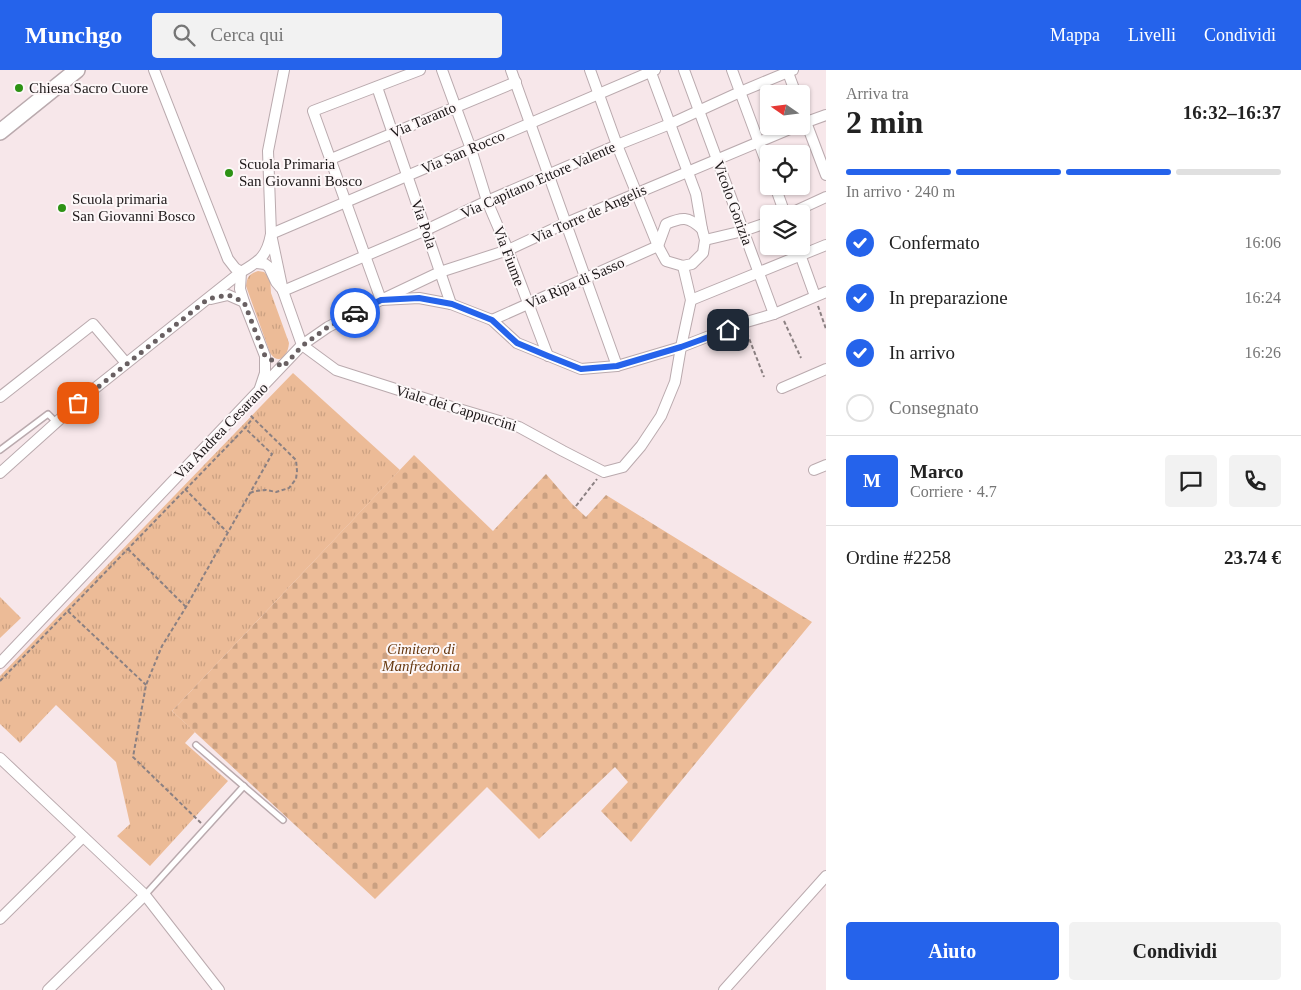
<!DOCTYPE html>
<html lang="it">
<head>
<meta charset="utf-8">
<style>
  :root { --surface:#fff; --page:#f2f2f2; --text:#222; --muted:#767676; --line:#e0e0e0; --accent:#2563eb }
  body { margin:0; font-family:Georgia,serif; background:var(--page); color:var(--text); height:100vh; display:flex; flex-direction:column; font-size:19px; white-space:nowrap }
  * { box-sizing:border-box; margin:0 }
  p { font-size:16px; color:var(--muted) }
  .icon { flex:none; width:28px; height:28px; fill:none; stroke:currentColor; stroke-width:2; stroke-linecap:round; stroke-linejoin:round }
  .map { position:relative; flex:1; overflow:hidden }
  .panel { display:flex; flex-direction:column; background:var(--surface); width:475px }
  .panel>* { flex:none }
  .needle { width:32px; rotate:284deg }
  .buttons { position:absolute; left:760px; top:15px; display:grid; gap:10px }
  .buttons a { display:grid; place-items:center; width:50px; height:50px; border-radius:5px; background:var(--surface); box-shadow:0 1px 4px #0004; font-size:25px }
  .pin { position:absolute; display:grid; place-items:center; width:42px; height:42px; color:#fff; margin:-21px; border-radius:10px; box-shadow:0 2px 8px #0006 }
  .courier { position:absolute; display:grid; place-items:center; width:50px; height:50px; margin:-25px; border:4px solid #2563eb; border-radius:50%; background:#fff; color:#222; box-shadow:0 1px 6px #0007 }
  .overview em { font-style:normal; font-weight:700 }
  .overview div { display:flex; flex-direction:column-reverse }
  .overview { display:flex; align-items:center; justify-content:space-between; height:85px; padding:0 20px }
  h1 { font-size:32px; font-weight:700; line-height:38px }
  .bar { display:grid; grid-template-columns:repeat(4,1fr); gap:8px 5px; align-content:center; height:60px; padding:0 20px }
  .bar i { height:6px; border-radius:4px; background:var(--line) }
  .bar .selected { background:var(--accent) }
  .bar p { grid-column:span 4 }
  .line { display:flex; align-items:center; gap:12px; padding:0 20px; border-top:1px solid var(--line) }
  .line div { flex:1 }
  .round { display:grid; place-items:center; flex:none; width:52px; height:52px; border-radius:5px; background:var(--page) }
  ol { padding:0 20px; list-style:none }
  li { display:flex; align-items:center; gap:15px; height:55px }
  li p { margin-inline-start:auto }
  li .icon { padding:5px; border-radius:50%; background:var(--accent); color:#fff; stroke-width:4 }
  li:last-child { color:var(--muted) }
  li i { width:28px; height:28px; border:2px solid var(--line); border-radius:50% }
  .action { display:flex; gap:10px; margin-top:auto; padding:10px 20px }
  .action a { flex:1; height:58px; border-radius:5px; background:var(--accent); color:#fff; font-size:20px; font-weight:700; line-height:58px; text-align:center }
  .action a+a { background:var(--page); color:var(--text) }
  header { display:flex; align-items:center; gap:30px; box-sizing:border-box; height:70px; padding:0 25px; background:var(--accent); color:#fff }
  header strong { font-size:24px }
  nav { display:flex; gap:28px; margin-inline-start:auto; font-size:18px }
  .search { width:350px; height:45px; background:var(--page); display:flex; align-items:center; gap:12px; box-sizing:border-box; padding:0 18px; border-radius:5px; color:var(--muted); font-size:19px }
  main { display:flex; flex:1; min-height:0 }
  .map>svg:first-child { display:block }
  .grass { fill:url(#grass-tufts) }
  .cemetery { fill:url(#cemetery-stones) }
  .lines { fill:none; stroke-linecap:round; stroke-linejoin:round }
  .service-casing { stroke:#baaaae; stroke-width:8 }
  .minor-casing { stroke:#baaaae; stroke-width:12 }
  .secondary-casing { stroke:#baaaae; stroke-width:18 }
  .path { stroke:#8b8082; stroke-width:2; stroke-dasharray:4 2.5; stroke-linecap:butt }
  .service { stroke:#fff; stroke-width:5 }
  .minor { stroke:#fff; stroke-width:10 }
  .secondary { stroke:#fff; stroke-width:15 }
  .done { stroke:#696062; stroke-width:5; stroke-dasharray:0 9 }
  .route { stroke:#2563eb; stroke-width:6 }
  .poi-dot { fill:#2d9214; stroke:#fdf7f8; stroke-width:2 }
  .labels { text-anchor:middle; stroke-width:4; stroke-linejoin:round; paint-order:stroke }
  .poi-label { font-size:15px; fill:#1c1718; stroke:#fdf7f8; text-anchor:start }
  .street-label { font-size:15px; fill:#1c1718; stroke:#fdf7f8 }
  .park-label { font-size:15px; font-style:italic; fill:#683a11; stroke:#fdf7f8 }
</style>
</head>
<body>
<header>
<strong>Munchgo</strong>
<div class="search"><svg class="icon" aria-label="search" viewBox="0 0 24 24"><circle cx="10" cy="10" r="6"/><path d="M15 15l6 6"/></svg>Cerca qui</div>
<nav><a>Mappa</a><a>Livelli</a><a>Condividi</a></nav>
</header>
<main>
<div class="map">
<svg width="826" height="920" viewBox="0 0 826 920">
  <defs>
    <pattern id="grass-tufts" width="24" height="20" patternUnits="userSpaceOnUse" patternTransform="scale(1.25)"><rect width="24" height="20" fill="#ecbb97"/><path d="M3 7l-1-3M5 7V3M7 7l1-3M15 17l-1-3M17 17v-4M19 17l1-3" fill="none" stroke="#caa081"/></pattern>
    <pattern id="cemetery-stones" width="16" height="16" patternUnits="userSpaceOnUse" patternTransform="scale(1.25)"><rect width="16" height="16" fill="#ecbb97"/><path d="M2 7V4a2 2 0 0 1 4 0v3zM10 15v-3a2 2 0 0 1 4 0v3z" fill="#caa081"/></pattern>
  </defs>
  <rect width="100%" height="100%" fill="#f7e7ea"/>
  <g class="grass">
    <path d="M 258,201 L 264,202 L 270,208 L 271,223 L 289,273 C 288,286 279,296 270,283 L 246,216 C 247,207 249,204 258,201 Z"/>
    <path d="M 293,303 L 400,400 L 172,641 L 195,662 L 185,673 L 228,711 L 150,796 L 117,766 L 130,754 L 116,692 L 56,635 L 20,673 L 0,654 L 0,606 Z"/>
    <path d="M 0,527 L 21,548 L 0,568 Z"/>
  </g>
  <path class="cemetery" d="M 414,385 L 493,461 L 546,404 L 572,434 L 586,447 L 606,425 L 812,552 L 736,644 L 631,772 L 601,741 L 628,712 L 615,697 L 539,769 L 487,717 L 375,829 L 172,641 Z"/>
  <g class="lines">
    <g class="service-casing">
      <g id="service">
        <path d="M 0,380 L 48,344 L 56,352"/>
        <path d="M 196,675 L 283,750"/>
        <path d="M 145,825 L 244,716"/>
      </g>
    </g>
    <g class="minor-casing">
      <g id="minor">
        <path d="M 154,0 L 228,189 L 235,198 L 241,202"/>
        <path d="M 284,0 L 268,81 L 271,164 L 283,221 L 302,275"/>
        <path d="M 420,0 L 313,41 L 381,230 L 440,202 L 508,180 L 566,153 L 797,56"/>
        <path d="M 442,0 L 471,79 L 487,131 L 508,180 L 548,286"/>
        <path d="M 511,0 L 617,296"/>
        <path d="M 590,0 L 617,75 L 658,176 L 666,191 L 683,196 L 692,194 L 703,183 L 705,170 L 702,159 L 696,124 L 650,0"/>
        <path d="M 684,0 L 774,244"/>
        <path d="M 732,0 L 769,100"/>
        <path d="M 787,0 L 796,24"/>
        <path d="M 377,17 L 451,234"/>
        <path d="M 801,39 L 826,105"/>
        <path d="M 801,54 L 826,45"/>
        <path d="M 331,89 L 516,12"/>
        <path d="M 775,116 L 785,144"/>
        <path d="M 789,144 L 826,127"/>
        <path d="M 271,164 L 655,0"/>
        <path d="M 705,170 L 743,161 L 769,152"/>
        <path d="M 658,176 L 666,154 C 682,147 688,146 702,159"/>
        <path d="M 797,176 L 815,226"/>
        <path d="M 257,193 L 265,194 L 269,197 L 276,212 L 281,218"/>
        <path d="M 241,202 L 240,219 L 244,232 L 265,286 L 265,303 L 260,318"/>
        <path d="M 283,221 L 426,160 L 487,131 L 617,75 L 670,54 L 740,22 L 793,0"/>
        <path d="M 211,229 L 228,225 L 244,232"/>
        <path d="M 691,230 L 826,175"/>
        <path d="M 492,250 L 658,176"/>
        <path d="M 302,275 L 336,300 L 452,337 L 519,357 L 563,381 L 604,402 L 623,397 L 641,376 L 661,346 L 675,312 L 681,277 L 691,230 L 683,196"/>
        <path d="M 782,318 L 826,299"/>
        <path d="M 0,327 L 93,254 L 126,293"/>
        <path d="M 814,400 L 826,395"/>
        <path d="M 0,403 L 89,323 L 241,202 C 260,191 267,186 271,164"/>
        <path d="M 0,593 L 302,275 L 328,257 L 381,230 L 419,228 L 451,234 L 492,250 L 517,273 L 581,299 L 617,296 L 681,277 L 743,253 L 774,244 L 826,222"/>
        <path d="M 0,688 L 145,825 L 219,920"/>
        <path d="M 0,849 L 83,767"/>
        <path d="M 48,920 L 145,825"/>
        <path d="M 724,920 L 826,806"/>
      </g>
    </g>
    <g class="secondary-casing">
      <path id="secondary" d="M 0,62 L 77,0"/>
    </g>
    <g class="path">
      <path d="M 818,236 L 826,259"/>
      <path d="M 784,251 L 801,288"/>
      <path d="M 747,263 L 764,307"/>
      <path d="M 185,419 L 227,462"/>
      <path d="M 250,423 L 255,421 L 266,420 L 276,422 L 289,418 L 296,409 L 297,401 L 296,390 L 250,345"/>
      <path d="M 576,436 L 597,409"/>
      <path d="M 128,479 L 186,537"/>
      <path d="M 68,541 L 146,615"/>
      <path d="M 0,611 L 245,358 L 253,348"/>
      <path d="M 201,753 L 133,687 L 146,615 L 162,576 L 186,537 L 272,384 L 245,358"/>
    </g>
    <use href="#service" class="service"/>
    <use href="#minor" class="minor"/>
    <use href="#secondary" class="secondary"/>
  </g>
  <g class="lines">
    <path class="done" d="M 78,333 L 208,229 L 228,225 L 244,232 L 265,286 L 283,297 L 302,276 L 328,257 L 355,243"/>
    <path class="route" d="M 355,243 L 381,230 L 419,228 L 452,234 L 492,250 L 517,273 L 548,286 L 581,299 L 617,296 L 681,277 L 728,260"/>
  </g>
  <g class="poi-dot">
    <circle cx="19" cy="18" r="5"/>
    <circle cx="229" cy="103" r="5"/>
    <circle cx="62" cy="138" r="5"/>
  </g>
  <g class="labels">
    <g class="poi-label">
      <text x="29" y="23">Chiesa Sacro Cuore</text>
      <text x="239" y="99">Scuola Primaria<tspan x="239" dy="17">San Giovanni Bosco</tspan></text>
      <text x="72" y="134">Scuola primaria<tspan x="72" dy="17">San Giovanni Bosco</tspan></text>
    </g>
    <g class="street-label">
      <text transform="translate(423 50) rotate(-23)" y="5">Via Taranto</text>
      <text transform="translate(463 82) rotate(-23)" y="5">Via San Rocco</text>
      <text transform="translate(538 110) rotate(-24)" y="5">Via Capitano Ettore Valente</text>
      <text transform="translate(733 133) rotate(70)" y="5">Vicolo Gorizia</text>
      <text transform="translate(589 144) rotate(-24)" y="5">Via Torre de Angelis</text>
      <text transform="translate(424 154) rotate(71)" y="5">Via Pola</text>
      <text transform="translate(509 186) rotate(69)" y="5">Via Fiume</text>
      <text transform="translate(575 213) rotate(-24)" y="5">Via Ripa di Sasso</text>
      <text transform="translate(456 338) rotate(17)" y="5">Viale dei Cappuccini</text>
      <text transform="translate(221 361) rotate(-46)" y="5">Via Andrea Cesarano</text>
    </g>
    <g class="park-label">
      <text x="421" y="584">Cimitero di<tspan x="421" dy="17">Manfredonia</tspan></text>
    </g>
  </g>
</svg>
<div class="buttons">
<a><svg class="needle" viewBox="-14 -14 28 28"><path d="M0-13l5 13h-10z" fill="#e53935"/><path d="M0 13l5-13h-10z" fill="#767676"/></svg></a>
<a><svg class="icon" aria-label="locate" viewBox="0 0 24 24"><circle cx="12" cy="12" r="6"/><path d="M12 2v4M12 18v4M2 12h4M18 12h4"/></svg></a>
<a><svg class="icon" aria-label="layers" viewBox="0 0 24 24"><path d="M12 4l9 5-9 5-9-5zM3 14l9 5 9-5"/></svg></a>
</div>
<div class="pin" style="left:78px;top:333px;background:#ea580c"><svg class="icon" aria-label="bag" viewBox="0 0 24 24"><path d="M5 8h14l-1 12H6zM9 8a3 3 0 0 1 6 0"/></svg></div>
<div class="pin" style="left:728px;top:260px;background:#1f2937"><svg class="icon" aria-label="home" viewBox="0 0 24 24"><path d="M3 11l9-7 9 7M6 9v11h12V9"/></svg></div>
<div class="courier" style="left:355px;top:243px"><svg class="icon" aria-label="car" viewBox="0 0 24 24"><path d="M5 17H2v-5l4-1 3-4h7l3 4 3 1v5h-3M9 17h6M6 11h13"/><circle cx="7" cy="17" r="2"/><circle cx="17" cy="17" r="2"/></svg></div>
</div>
<section class="panel">
<div class="overview"><div><h1>2 min</h1><p>Arriva tra</p></div><em>16:32–16:37</em></div>
<div class="bar"><i class="selected"></i><i class="selected"></i><i class="selected"></i><i></i><p>In arrivo · 240 m</p></div>
<ol>
<li><svg class="icon" aria-label="check" viewBox="0 0 24 24"><path d="M5 12l5 5 9-10"/></svg>Confermato<p>16:06</p></li>
<li><svg class="icon" aria-label="check" viewBox="0 0 24 24"><path d="M5 12l5 5 9-10"/></svg>In preparazione<p>16:24</p></li>
<li><svg class="icon" aria-label="check" viewBox="0 0 24 24"><path d="M5 12l5 5 9-10"/></svg>In arrivo<p>16:26</p></li>
<li><i></i>Consegnato</li>
</ol>
<div class="line" style="height:90px"><b class="round" style="background:var(--accent);color:#fff">M</b><div><b>Marco</b><p>Corriere · 4.7</p></div><a class="round"><svg class="icon" aria-label="chat" viewBox="0 0 24 24"><path d="M4 5h16v11H9l-5 4z"/></svg></a><a class="round"><svg class="icon" aria-label="phone" viewBox="0 0 24 24"><path d="M5 4h4l2 5-3 2q2 4 5 5l2-3 5 2v4C11 20 4 13 5 4z"/></svg></a></div>
<div class="line" style="height:65px"><div>Ordine #2258</div><b>23.74 €</b></div>
<div class="action"><a>Aiuto</a><a>Condividi</a></div>
</section>
</main>
</body>
</html>
